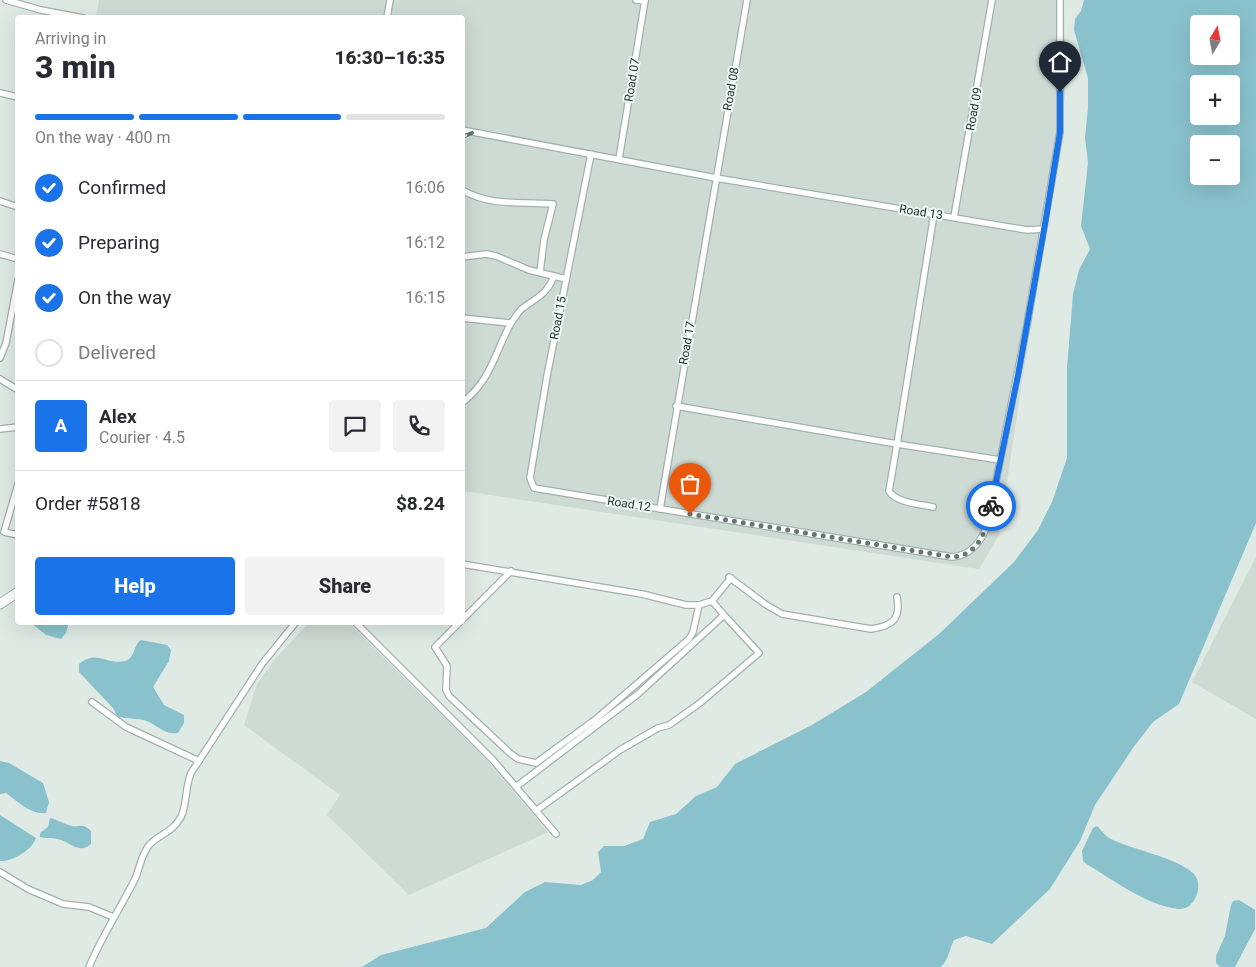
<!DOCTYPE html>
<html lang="en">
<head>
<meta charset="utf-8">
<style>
  :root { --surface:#fff; --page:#f2f2f3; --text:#2b2b33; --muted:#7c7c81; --line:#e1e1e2; --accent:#1a73e8 }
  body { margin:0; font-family:Roboto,sans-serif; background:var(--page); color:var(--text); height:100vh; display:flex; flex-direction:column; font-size:19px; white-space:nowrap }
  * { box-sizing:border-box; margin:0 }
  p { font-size:16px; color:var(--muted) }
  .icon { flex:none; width:28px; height:28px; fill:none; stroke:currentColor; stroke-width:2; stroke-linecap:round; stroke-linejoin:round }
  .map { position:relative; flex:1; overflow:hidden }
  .sheet { position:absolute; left:15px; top:15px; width:450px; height:610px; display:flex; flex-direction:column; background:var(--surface); border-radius:5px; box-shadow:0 5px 20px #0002 }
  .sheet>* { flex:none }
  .needle { width:32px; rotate:10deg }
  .fabs { position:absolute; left:1190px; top:15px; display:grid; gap:10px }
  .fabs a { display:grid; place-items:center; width:50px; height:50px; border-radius:5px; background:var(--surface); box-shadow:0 5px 20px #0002; font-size:25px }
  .pin { position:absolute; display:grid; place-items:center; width:42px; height:42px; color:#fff; margin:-51px -21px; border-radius:50% 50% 50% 0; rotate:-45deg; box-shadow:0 0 5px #0007 }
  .pin .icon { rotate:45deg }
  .courier { position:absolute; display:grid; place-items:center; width:50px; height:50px; margin:-25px; border:4px solid #1a73e8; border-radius:50%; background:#fff; color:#222; box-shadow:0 1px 6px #0007 }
  .headline em { font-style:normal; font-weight:800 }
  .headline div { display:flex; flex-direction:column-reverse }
  .headline { display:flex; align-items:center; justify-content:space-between; height:85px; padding:0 20px }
  h1 { font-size:32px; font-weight:800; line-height:38px }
  .bar { display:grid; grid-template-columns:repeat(4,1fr); gap:8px 5px; align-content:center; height:60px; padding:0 20px }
  .bar i { height:6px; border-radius:4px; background:var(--line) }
  .bar .active { background:var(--accent) }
  .bar p { grid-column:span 4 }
  .line { display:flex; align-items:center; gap:12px; padding:0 20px; border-top:1px solid var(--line) }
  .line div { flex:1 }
  .round { display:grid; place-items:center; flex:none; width:52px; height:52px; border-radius:5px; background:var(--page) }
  ol { padding:0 20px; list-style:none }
  li { display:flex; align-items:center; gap:15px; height:55px }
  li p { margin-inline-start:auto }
  li .icon { padding:5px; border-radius:50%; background:var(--accent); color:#fff; stroke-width:4 }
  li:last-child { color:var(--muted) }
  li i { width:28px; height:28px; border:2px solid var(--line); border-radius:50% }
  .primary-button { display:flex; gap:10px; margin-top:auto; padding:10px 20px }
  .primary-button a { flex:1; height:58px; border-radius:5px; background:var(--accent); color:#fff; font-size:20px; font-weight:800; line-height:58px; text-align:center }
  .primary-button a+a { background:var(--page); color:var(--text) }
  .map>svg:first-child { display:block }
  .built { fill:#cedad4 }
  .water { fill:#89c2cd; fill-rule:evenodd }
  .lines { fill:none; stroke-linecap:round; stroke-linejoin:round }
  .street-casing { stroke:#a2b1ac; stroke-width:8 }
  .secondary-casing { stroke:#9fb5ad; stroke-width:11 }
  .street { stroke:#fff; stroke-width:5.5 }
  .secondary { stroke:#fff; stroke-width:9 }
  .rail-casing { stroke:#5b756e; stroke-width:4 }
  .rail { stroke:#f0f7f3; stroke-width:2; stroke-dasharray:5.5; stroke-linecap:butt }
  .done { stroke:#647771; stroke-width:5; stroke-dasharray:0 9 }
  .route { stroke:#1a73e8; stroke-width:6 }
  .labels { text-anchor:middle; stroke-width:4; stroke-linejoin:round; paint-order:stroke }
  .street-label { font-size:12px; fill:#213933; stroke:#f0f7f3 }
</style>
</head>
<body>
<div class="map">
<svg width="1256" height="967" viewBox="0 0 1256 967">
  <rect width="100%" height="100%" fill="#dfeae5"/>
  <g class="built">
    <path d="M 99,0 L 1064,0 L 1065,97 L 999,535 L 979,569 L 463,491 L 462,18 L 96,18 Z"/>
    <path d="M 1256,557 L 1256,719 L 1192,682 Z"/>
    <path d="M 309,623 L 349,623 L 486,759 L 548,832 L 409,895 L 327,815 L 340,795 L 244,725 L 257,684 L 275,659 Z"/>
  </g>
  <g class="water">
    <path d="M 1084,0 L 1256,0 L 1256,523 L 1179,704 L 1153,722 L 1133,748 L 1095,805 L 1080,841 L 1050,889 L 992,944 L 966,936 L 954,940 C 949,950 949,959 941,967 L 362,967 L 381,955 L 486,928 L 525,892 L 545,882 L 581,885 L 593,880 L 601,872 L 598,852 L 604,846 L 624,846 L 643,839 L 650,822 L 676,814 L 696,796 L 717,787 L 735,764 L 812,725 L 866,692 L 939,634 L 1014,562 L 1038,530 L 1052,502 L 1067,458 L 1067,368 L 1073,294 L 1079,270 L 1090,249 L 1081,226 L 1088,163 L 1085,138 L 1088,107 L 1088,78 L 1074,30 L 1075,19 L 1081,11 ZM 1199,24 L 1231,24 L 1231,56 L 1199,56 ZM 1199,84 L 1231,84 L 1231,116 L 1199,116 ZM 1199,144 L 1231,144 L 1231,176 L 1199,176 Z"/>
    <path d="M 69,622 L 66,633 L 61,639 L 46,635 L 31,623 Z"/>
    <path d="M 141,640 L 167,645 L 171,650 L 169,661 L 153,687 L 164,705 L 184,715 L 184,723 L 178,733 C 166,735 159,727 149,722 C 139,717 127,720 117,716 L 113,708 L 79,672 L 79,664 C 97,649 105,665 125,661 C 135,659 133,645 141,640 Z"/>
    <path d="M 0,761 L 9,763 L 43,783 L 49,802 L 46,813 C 31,815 17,801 6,793 L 0,794 Z"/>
    <path d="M 0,815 L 36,838 C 32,850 12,862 0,861 Z"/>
    <path d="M 50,818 C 56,819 62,823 69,825 C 79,829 81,821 91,831 L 91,844 C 78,855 70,841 57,839 C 51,837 46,839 40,837 L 40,833 L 48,827 Z"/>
    <path d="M 1097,826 C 1102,831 1105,836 1111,839 C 1133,850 1175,857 1193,873 C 1205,884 1195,911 1178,909 C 1146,905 1115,881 1088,865 L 1083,861 L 1082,851 L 1093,828 Z"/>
    <path d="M 1239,900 L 1255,910 L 1255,929 L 1235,967 L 1220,967 L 1216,963 L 1216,956 L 1225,936 L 1231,905 L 1233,901 Z"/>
  </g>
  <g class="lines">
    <g class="street-casing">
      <g id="street">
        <path d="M 6,0 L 41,10 L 83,18"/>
        <path d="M 636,0 L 645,1"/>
        <path d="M 387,18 L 390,0"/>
        <path d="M 0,93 L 18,97"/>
        <path d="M 462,130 L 716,178 L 1027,230 L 1043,229"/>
        <path d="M 591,154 L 547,376 L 530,478 L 534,488 L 952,557 C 971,556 983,540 988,522 L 1027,325 L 1060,132 L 1060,0"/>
        <path d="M 619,159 L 645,0"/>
        <path d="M 462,190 C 492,207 521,201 553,204 L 544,240 L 540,272"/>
        <path d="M 0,201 L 18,207"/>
        <path d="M 954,217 L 992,0"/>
        <path d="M 0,254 L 18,259"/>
        <path d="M 462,257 L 486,254 L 496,256 L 529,270 L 566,279"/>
        <path d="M 462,318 L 511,323 C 515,318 519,310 524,307 C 537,298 548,293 554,276"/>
        <path d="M 0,358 L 6,343 L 18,280"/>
        <path d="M 0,379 L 18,390"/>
        <path d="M 462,403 C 492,379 494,354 511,323"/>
        <path d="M 676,406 L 897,444 L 934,214"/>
        <path d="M 0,429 L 18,427"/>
        <path d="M 18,484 L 4,532 L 18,535"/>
        <path d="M 933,507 C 920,504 896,503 889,491 L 897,444 L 1000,460"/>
        <path d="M 660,509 L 747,0"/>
        <path d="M 462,564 L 642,594 L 686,605 L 699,605 L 712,601 L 731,578"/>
        <path d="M 729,577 L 765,604 L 782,614 L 871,629 C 893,626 901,619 897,597"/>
        <path d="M 462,620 L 511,571"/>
        <path d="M 355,622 L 493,760 L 556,834"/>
        <path d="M 460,622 L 435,647 L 447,666 L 446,690 L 449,696 L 511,754 L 518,759 L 536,763 L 596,719 L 689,639 L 693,632 L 699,605"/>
        <path d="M 92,702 L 126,727 L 199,761"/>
        <path d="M 517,786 L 638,694 L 724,615 L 712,601"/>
        <path d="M 537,810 L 620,750 L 658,728 L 669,725 L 700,703 L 759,653 L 724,615"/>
        <path d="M 0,872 L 28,889 L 63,904 L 89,907 L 113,917"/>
        <path d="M 89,967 C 102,936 120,909 135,879 C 140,868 141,854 150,844 C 161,833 172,833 181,817 C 187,805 185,787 191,773 L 262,664 L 296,622"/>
      </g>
    </g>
    <g class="secondary-casing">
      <path id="secondary" d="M 0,604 L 18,592"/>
    </g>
    <use href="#street" class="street"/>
    <use href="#secondary" class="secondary"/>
    <g class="rail-casing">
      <path id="rail" d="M 462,137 L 472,133"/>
    </g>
    <use href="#rail" class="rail"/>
  </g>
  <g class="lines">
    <path class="done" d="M 690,514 L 952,557 C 979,556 987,529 991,506"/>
    <path class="route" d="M 991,506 L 1018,375 L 1045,224 L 1060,132 L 1060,92"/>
  </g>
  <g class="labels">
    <g class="street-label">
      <text transform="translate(632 80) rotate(-81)" y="4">Road 07</text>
      <text transform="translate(731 89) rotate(-80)" y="4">Road 08</text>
      <text transform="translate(974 109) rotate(-80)" y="4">Road 09</text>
      <text transform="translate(921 212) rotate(9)" y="4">Road 13</text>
      <text transform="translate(558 318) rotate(-79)" y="4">Road 15</text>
      <text transform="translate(687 343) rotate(-80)" y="4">Road 17</text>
      <text transform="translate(629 504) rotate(9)" y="4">Road 12</text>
    </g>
  </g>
</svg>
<div class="fabs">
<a><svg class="needle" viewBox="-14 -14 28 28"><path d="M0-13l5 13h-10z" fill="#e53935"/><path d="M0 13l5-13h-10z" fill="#7c7c81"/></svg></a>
<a>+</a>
<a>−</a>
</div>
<div class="pin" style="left:690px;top:514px;background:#ea580c"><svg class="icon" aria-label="bag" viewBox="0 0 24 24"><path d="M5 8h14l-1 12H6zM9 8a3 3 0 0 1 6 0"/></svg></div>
<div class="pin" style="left:1060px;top:92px;background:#1f2937"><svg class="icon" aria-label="home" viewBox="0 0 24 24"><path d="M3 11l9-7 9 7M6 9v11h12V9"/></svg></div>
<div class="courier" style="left:991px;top:506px"><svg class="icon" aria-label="bike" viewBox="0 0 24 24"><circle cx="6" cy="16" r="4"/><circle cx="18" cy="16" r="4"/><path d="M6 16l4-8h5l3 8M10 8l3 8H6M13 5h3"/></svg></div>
<section class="sheet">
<div class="headline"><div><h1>3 min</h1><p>Arriving in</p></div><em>16:30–16:35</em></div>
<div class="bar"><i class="active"></i><i class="active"></i><i class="active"></i><i></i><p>On the way · 400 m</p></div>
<ol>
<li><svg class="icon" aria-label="check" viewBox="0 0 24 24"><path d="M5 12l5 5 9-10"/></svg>Confirmed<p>16:06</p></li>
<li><svg class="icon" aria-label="check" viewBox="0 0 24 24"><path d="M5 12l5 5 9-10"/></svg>Preparing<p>16:12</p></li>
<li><svg class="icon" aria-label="check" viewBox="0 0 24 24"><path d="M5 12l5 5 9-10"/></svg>On the way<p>16:15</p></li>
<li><i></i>Delivered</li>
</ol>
<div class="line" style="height:90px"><b class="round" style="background:var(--accent);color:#fff">A</b><div><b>Alex</b><p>Courier · 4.5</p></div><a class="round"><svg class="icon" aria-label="chat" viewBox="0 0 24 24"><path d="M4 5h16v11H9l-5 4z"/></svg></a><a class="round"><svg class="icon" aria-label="phone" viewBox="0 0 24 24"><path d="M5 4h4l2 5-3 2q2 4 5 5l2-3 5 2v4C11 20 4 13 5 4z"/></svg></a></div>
<div class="line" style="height:65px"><div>Order #5818</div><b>$8.24</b></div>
<div class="primary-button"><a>Help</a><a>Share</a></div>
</section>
</div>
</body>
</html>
